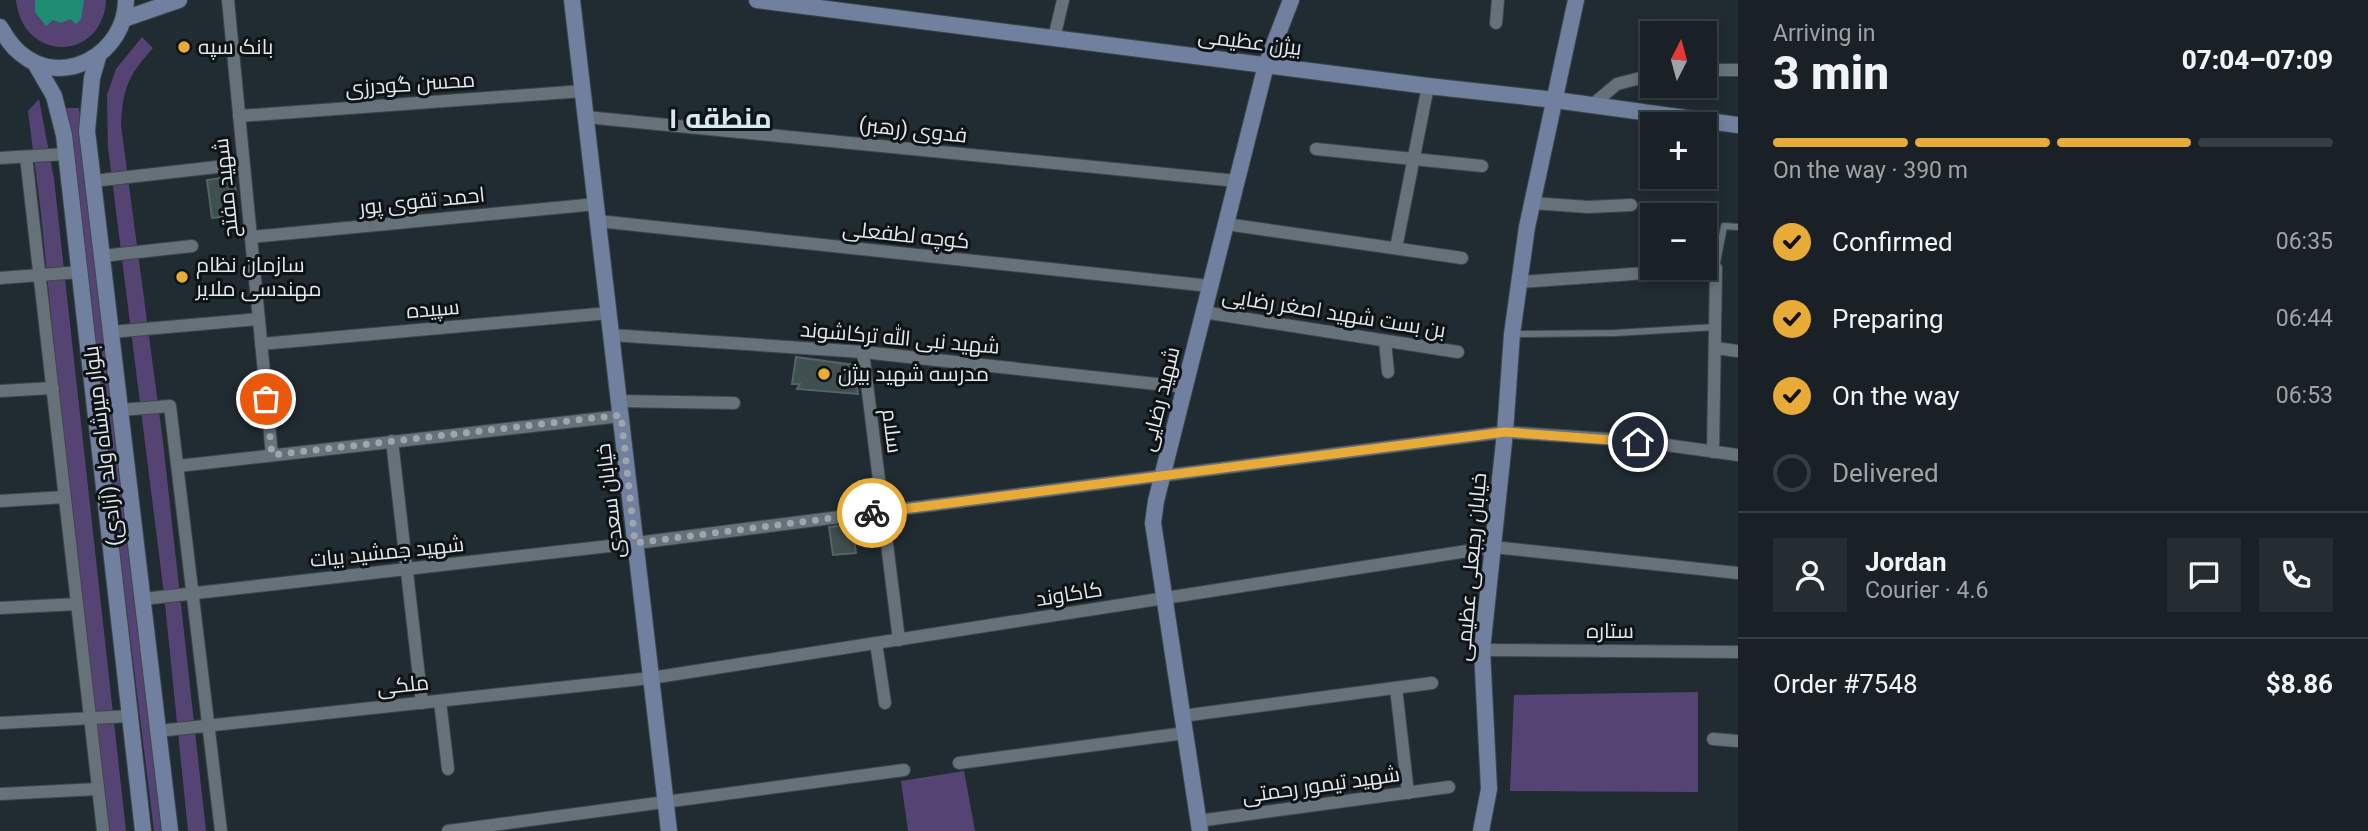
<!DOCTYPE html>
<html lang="en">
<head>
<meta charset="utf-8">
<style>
  :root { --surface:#192026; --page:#262d32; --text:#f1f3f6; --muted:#9fa3a7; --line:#373e43; --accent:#e8ab37 }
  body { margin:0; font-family:Roboto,Cairo,sans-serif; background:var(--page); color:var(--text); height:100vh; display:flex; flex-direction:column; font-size:26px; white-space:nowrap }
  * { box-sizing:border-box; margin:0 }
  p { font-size:23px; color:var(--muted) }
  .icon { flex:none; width:38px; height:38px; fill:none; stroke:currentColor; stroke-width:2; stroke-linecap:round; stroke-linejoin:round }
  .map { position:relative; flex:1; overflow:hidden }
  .side { display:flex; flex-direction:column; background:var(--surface); width:630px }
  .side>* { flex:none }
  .needle { width:46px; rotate:6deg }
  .tools { position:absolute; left:1640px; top:21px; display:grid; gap:14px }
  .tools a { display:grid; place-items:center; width:77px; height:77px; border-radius:0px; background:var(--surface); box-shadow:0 4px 10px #0003,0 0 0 2px var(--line); font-size:35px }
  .pin { position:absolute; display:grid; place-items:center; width:60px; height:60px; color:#fff; margin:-30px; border:4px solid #fff; border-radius:50%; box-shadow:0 2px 7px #0007 }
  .courier { position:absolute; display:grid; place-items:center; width:70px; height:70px; margin:-35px; border:5px solid #e8ab37; border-radius:50%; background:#fff; color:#222; box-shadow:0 2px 9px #0007 }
  .overview em { font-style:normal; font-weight:800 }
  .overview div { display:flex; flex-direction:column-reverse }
  .overview { display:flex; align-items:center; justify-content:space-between; height:119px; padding:0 35px }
  h1 { font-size:46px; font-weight:800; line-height:52px }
  .bar { display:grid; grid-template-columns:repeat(4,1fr); gap:10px 7px; align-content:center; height:84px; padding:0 35px }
  .bar i { height:9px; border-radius:5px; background:var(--line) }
  .bar .on { background:var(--accent) }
  .bar p { grid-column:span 4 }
  .line { display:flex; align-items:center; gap:18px; padding:0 35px; border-top:2px solid var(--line) }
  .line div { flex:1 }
  .round { display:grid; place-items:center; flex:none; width:74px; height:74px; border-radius:0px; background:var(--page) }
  ol { padding:0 35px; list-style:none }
  li { display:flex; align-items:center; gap:21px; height:77px }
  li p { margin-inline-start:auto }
  li .icon { padding:7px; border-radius:50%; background:var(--accent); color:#111; stroke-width:4 }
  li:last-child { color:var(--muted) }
  li i { width:38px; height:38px; border:4px solid var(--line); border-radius:50% }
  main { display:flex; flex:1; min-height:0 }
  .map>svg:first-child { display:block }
  .green { fill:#554473 }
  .water { fill:#208c74 }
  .building { fill:#404f50; stroke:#546365; stroke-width:2 }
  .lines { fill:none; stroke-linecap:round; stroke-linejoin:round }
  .lane-casing { stroke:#3e464c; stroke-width:8 }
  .street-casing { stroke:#3e464c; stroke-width:14 }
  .secondary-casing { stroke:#3e464c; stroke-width:18 }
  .lane { stroke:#667179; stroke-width:6 }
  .street { stroke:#667179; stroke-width:12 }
  .secondary { stroke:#70809e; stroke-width:16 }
  .done { stroke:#9ea6ac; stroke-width:7; stroke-dasharray:0 12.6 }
  .route { stroke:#e8ab37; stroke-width:9 }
  .poi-dot { fill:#e8ab37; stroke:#0e1316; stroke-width:2.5 }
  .labels { text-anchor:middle; stroke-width:6; stroke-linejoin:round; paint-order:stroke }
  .street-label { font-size:21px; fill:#e2e8ed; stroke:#0e1316 }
  .poi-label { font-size:21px; fill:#e2e8ed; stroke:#0e1316; text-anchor:start }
  .district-label { font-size:28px; font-weight:bold; fill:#d9e7ef; stroke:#0e1316 }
</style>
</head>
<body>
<main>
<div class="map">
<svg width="1738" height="831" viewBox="0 0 1738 831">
  <rect width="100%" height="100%" fill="#212b32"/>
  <g class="green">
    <path d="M 16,0 L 106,0 C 103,61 23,64 16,0 Z"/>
    <path d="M 142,37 L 153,48 C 128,76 123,87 121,125 L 163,442 L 206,831 L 188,831 L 164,594 L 108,147 L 107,95 L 116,69 Z"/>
    <path d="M 39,99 L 54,179 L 126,831 L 108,831 L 65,458 L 41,213 L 28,111 Z"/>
    <path d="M 65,108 L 79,108 L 165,831 L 154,831 Z"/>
    <path d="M 1698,692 L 1698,792 L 1510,791 L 1514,695 Z"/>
    <path d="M 964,771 L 975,831 L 908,831 L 901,781 Z"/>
  </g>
  <path class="water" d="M 35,0 L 84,0 L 81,19 L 76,24 L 70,19 L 61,23 L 53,20 L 46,26 L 35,12 Z"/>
  <g class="building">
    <path d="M 227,177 L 235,184 L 237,215 L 212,218 L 207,180 Z"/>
    <path d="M 796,357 L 854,365 L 858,394 L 797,389 L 800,384 L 792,384 Z"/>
    <path d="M 852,524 L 856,553 L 833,555 L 829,527 Z"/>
  </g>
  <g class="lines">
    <g class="lane-casing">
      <g id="lane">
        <path d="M 1716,268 L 1724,226 L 1738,227"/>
        <path d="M 1514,334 L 1615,333 L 1716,327"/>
      </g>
    </g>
    <g class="street-casing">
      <g id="street">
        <path d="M 228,0 L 272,455"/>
        <path d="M 1496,23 L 1498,0"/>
        <path d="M 1054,38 L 1063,0"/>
        <path d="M 1704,70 L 1738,70"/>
        <path d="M 1592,105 L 1617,84 L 1652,75"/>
        <path d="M 239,116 L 583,91"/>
        <path d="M 586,117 L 1237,181"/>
        <path d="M 1316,149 L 1482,166"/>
        <path d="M 26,157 L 103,831"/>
        <path d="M 0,158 L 66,154"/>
        <path d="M 93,181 L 243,164"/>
        <path d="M 1532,203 L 1588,207 L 1631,205"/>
        <path d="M 598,221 L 1210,286"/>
        <path d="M 1226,224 L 1462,258"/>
        <path d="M 251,237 L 596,204"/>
        <path d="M 1396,248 L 1428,86"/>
        <path d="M 102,256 L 192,246"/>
        <path d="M 0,278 L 80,272"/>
        <path d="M 1519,282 L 1716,268 L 1713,452"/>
        <path d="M 1203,312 L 1458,352"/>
        <path d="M 111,332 L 259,319"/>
        <path d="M 611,335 L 863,352 L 1184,387"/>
        <path d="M 1385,341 L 1388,372"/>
        <path d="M 261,344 L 609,313"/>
        <path d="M 1715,348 L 1738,351"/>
        <path d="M 863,352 L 899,640"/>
        <path d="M 0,391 L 53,388"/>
        <path d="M 619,401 L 734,403"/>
        <path d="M 120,410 L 170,406 L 221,831"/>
        <path d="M 392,441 L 422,703"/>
        <path d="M 178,466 L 621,416"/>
        <path d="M 0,501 L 65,497"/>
        <path d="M 143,599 L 636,543 L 1505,432 L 1638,441 L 1738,455"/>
        <path d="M 0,608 L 77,604"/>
        <path d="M 876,643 L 885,703"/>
        <path d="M 1482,650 L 1738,652"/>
        <path d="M 1396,688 L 1408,793"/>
        <path d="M 440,701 L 448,769"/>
        <path d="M 1182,716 L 1432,683"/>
        <path d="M 0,723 L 130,716"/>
        <path d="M 158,731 L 651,678 L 1493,547 L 1738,573"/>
        <path d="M 1713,739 L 1738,741"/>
        <path d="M 959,763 L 1185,733"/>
        <path d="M 0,794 L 98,789"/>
        <path d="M 1198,821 L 1449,787"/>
        <path d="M 448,831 L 904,770"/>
      </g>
    </g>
    <g class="secondary-casing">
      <g id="secondary">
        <path d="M 572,0 L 669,831"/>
        <path d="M 757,0 L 1428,86 L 1555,100 L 1738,125"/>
        <path d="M 124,19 L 179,0"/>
        <path d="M 0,27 C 6,37 11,46 20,53 C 63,90 126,53 126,0"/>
        <path d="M 98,57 L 92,78 L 87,131 L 170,831"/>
        <path d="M 35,63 L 54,96 L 64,135 L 143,831"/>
        <path d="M 1200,831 L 1153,523 L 1156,501 L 1266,65 L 1291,0"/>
        <path d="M 1481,831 L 1489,789 L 1482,650 L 1505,432 L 1512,334 L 1527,227 L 1576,0"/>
      </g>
    </g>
    <use href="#lane" class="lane"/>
    <use href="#street" class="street"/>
    <use href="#secondary" class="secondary"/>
  </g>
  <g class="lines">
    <path class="done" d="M 266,399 L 272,455 L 621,415 L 635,543 L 872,513"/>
    <path class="route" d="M 872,513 L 1505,432 L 1638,442"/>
  </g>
  <g class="poi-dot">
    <circle cx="184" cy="47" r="7"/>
    <circle cx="182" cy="277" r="7"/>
    <circle cx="824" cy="374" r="7"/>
  </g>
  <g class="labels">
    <g class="street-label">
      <text transform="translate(1250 42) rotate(7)" y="7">بیژن عظیمی</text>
      <text transform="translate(410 84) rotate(-4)" y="7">محسن گودرزی</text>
      <text transform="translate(913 130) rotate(6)" y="7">فدوی (رهبر)</text>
      <text transform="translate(226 188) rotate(-96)" y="7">شهید مفتح</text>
      <text transform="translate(422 201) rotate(-6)" y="7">احمد تقوی پور</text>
      <text transform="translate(906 235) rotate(6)" y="7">کوچه لطفعلی</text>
      <text transform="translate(433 309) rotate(-5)" y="7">سپیده</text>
      <text transform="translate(1334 313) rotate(9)" y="7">بن بست شهید اصغر رضایی</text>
      <text transform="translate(900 338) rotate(5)" y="7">شهید نبی الله ترکاشوند</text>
      <text transform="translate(1160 399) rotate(-76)" y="7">شهید رضایی</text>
      <text transform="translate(892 431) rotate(83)" y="7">سلام</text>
      <text transform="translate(103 446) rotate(-97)" y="7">بلوار میرشاه ولد (آزادی)</text>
      <text transform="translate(610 501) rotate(-97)" y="7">خیابان سعدی</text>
      <text transform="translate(387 552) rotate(-6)" y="7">شهید جمشید بیات</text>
      <text transform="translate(1471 567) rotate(-85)" y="7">خیابان رجبعلی عظیمی</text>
      <text transform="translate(1069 594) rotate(-9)" y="7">کاکاوند</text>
      <text x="1610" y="638">ستاره</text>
      <text transform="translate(403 685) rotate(-6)" y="7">ملکی</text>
      <text transform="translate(1321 785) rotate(-8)" y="7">شهید تیمور رحمتی</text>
    </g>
    <g class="poi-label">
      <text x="198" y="54">بانک سپه</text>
      <text x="196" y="272">سازمان نظام<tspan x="196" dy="24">مهندسی ملایر</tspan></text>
      <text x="838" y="381">مدرسه شهید بیژن</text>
    </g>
    <g class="district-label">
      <text x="720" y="128">منطقه ۱</text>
    </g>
  </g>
</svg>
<div class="tools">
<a><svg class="needle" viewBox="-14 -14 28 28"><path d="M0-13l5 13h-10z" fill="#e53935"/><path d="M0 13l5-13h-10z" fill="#9fa3a7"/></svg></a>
<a>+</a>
<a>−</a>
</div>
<div class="pin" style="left:266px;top:399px;background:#ea580c"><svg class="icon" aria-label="bag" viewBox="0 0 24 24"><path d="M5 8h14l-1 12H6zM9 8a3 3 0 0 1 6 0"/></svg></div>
<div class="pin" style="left:1638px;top:442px;background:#1f2937"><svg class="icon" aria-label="home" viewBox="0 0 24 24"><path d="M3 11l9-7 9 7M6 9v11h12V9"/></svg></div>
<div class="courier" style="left:872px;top:513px"><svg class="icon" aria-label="bike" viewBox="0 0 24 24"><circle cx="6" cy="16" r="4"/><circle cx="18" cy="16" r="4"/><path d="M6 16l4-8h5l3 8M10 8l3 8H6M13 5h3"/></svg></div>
</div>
<section class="side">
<div class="overview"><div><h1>3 min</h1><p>Arriving in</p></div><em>07:04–07:09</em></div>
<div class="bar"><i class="on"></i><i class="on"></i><i class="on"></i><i></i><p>On the way · 390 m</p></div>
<ol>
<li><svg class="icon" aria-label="check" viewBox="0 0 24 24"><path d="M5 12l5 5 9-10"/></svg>Confirmed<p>06:35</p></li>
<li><svg class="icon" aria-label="check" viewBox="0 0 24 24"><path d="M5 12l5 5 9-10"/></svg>Preparing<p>06:44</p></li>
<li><svg class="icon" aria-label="check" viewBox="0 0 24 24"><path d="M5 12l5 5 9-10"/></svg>On the way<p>06:53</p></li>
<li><i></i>Delivered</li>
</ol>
<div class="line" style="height:126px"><a class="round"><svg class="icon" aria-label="person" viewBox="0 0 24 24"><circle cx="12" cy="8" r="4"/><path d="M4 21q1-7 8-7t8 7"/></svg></a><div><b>Jordan</b><p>Courier · 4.6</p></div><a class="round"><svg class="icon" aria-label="chat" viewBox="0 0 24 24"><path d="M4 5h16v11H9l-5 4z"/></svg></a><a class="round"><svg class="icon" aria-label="phone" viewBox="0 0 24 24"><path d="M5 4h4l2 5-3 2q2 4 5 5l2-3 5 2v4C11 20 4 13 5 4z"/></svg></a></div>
<div class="line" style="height:91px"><div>Order #7548</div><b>$8.86</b></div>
</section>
</main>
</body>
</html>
